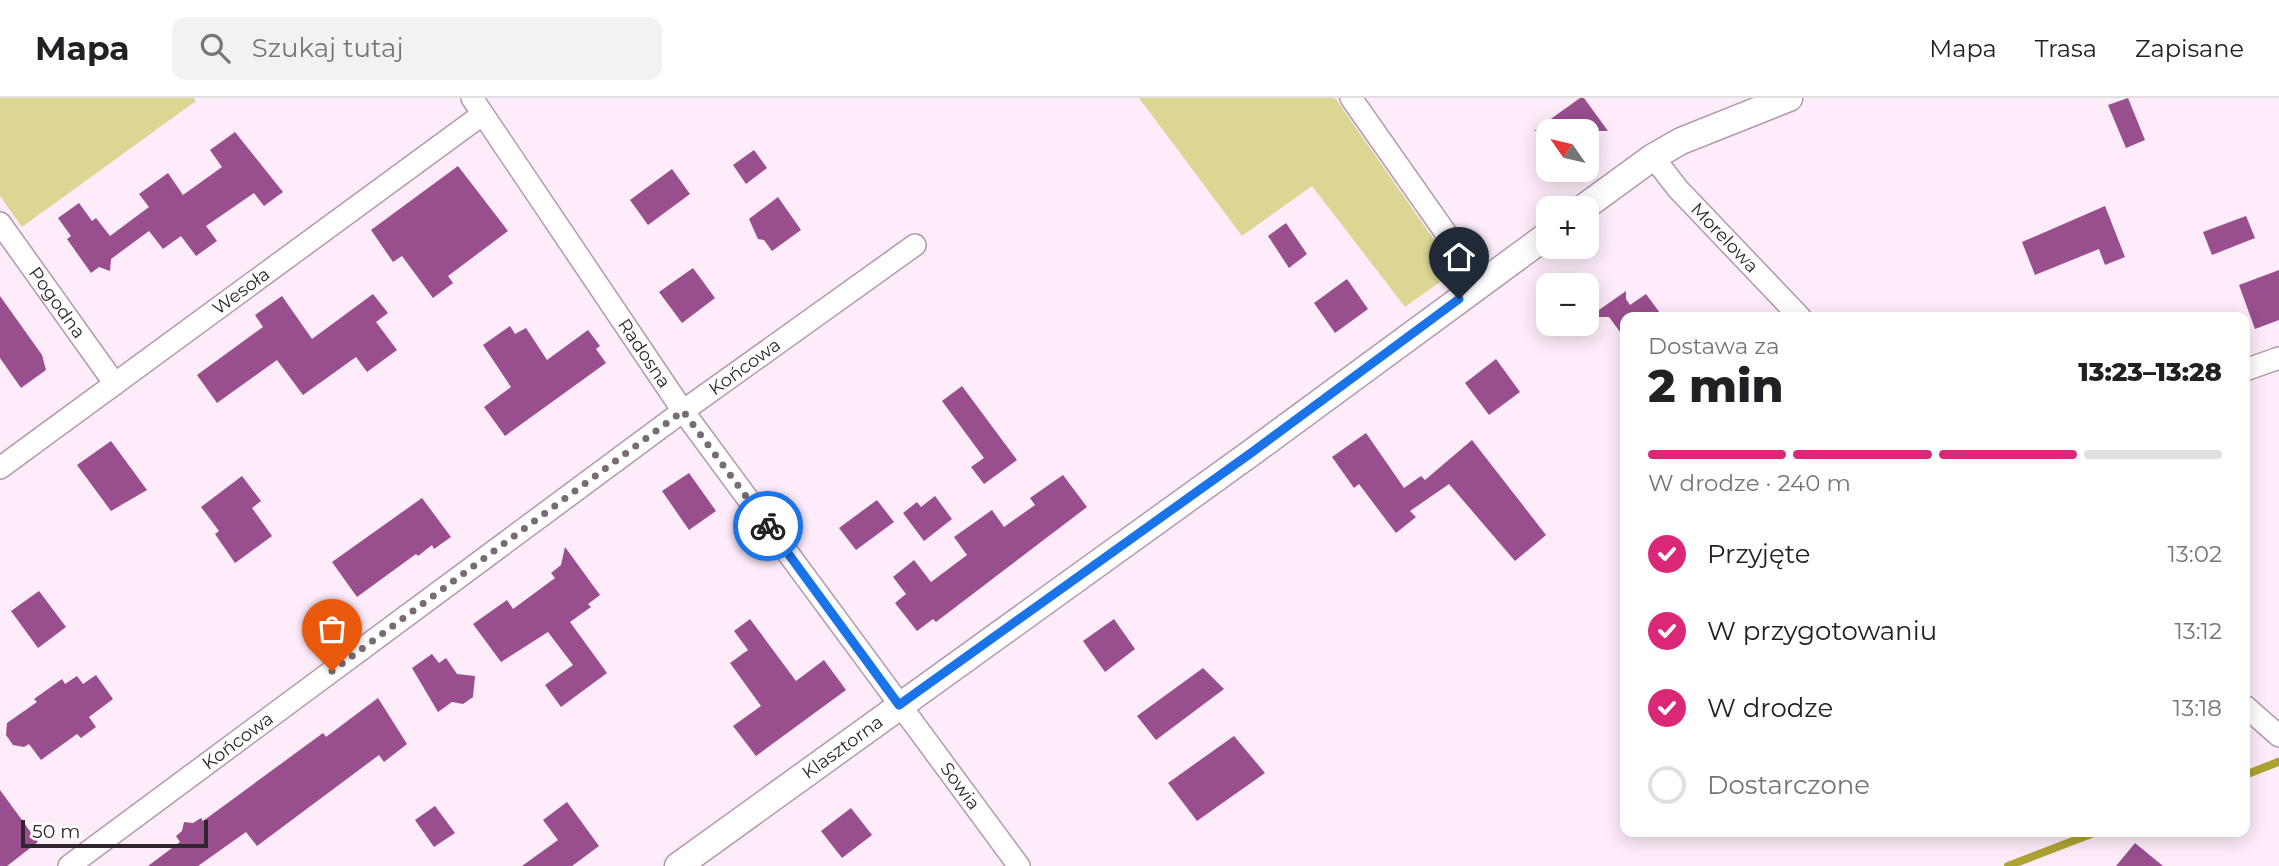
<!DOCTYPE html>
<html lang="pl">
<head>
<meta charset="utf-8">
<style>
  :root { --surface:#fff; --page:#f2f2f2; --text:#202124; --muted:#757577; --line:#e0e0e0; --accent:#db2777 }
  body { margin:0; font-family:Montserrat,sans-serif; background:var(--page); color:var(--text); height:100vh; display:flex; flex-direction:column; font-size:26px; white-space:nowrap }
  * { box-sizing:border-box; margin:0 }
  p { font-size:23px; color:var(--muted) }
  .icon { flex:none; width:38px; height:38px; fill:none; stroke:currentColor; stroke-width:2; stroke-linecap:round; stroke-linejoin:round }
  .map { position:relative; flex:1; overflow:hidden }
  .sheet { position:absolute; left:1620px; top:214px; width:630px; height:525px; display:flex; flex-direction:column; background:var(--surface); border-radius:14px; box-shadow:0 4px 18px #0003 }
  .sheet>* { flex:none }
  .needle { width:46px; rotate:304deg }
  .buttons { position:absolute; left:1536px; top:21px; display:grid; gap:14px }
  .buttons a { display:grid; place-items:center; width:63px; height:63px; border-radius:14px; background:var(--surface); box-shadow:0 4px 18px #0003; font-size:35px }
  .scale { position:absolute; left:21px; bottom:18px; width:187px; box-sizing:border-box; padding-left:7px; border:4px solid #30252e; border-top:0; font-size:19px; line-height:24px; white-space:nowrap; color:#30252e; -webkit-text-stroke:5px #fff; paint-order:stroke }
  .pin { position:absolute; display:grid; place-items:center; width:60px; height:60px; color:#fff; margin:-72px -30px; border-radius:50% 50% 50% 0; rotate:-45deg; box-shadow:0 0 7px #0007 }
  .pin .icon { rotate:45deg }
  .courier { position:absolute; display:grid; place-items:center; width:70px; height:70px; margin:-35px; border:5px solid #1a73e8; border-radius:50%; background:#fff; color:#222; box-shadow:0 2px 9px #0007 }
  .headline em { font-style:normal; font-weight:800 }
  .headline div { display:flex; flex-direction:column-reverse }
  .headline { display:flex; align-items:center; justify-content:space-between; height:119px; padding:0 28px }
  h1 { font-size:46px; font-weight:800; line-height:52px }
  .bar { display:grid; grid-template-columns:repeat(4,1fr); gap:10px 7px; align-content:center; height:84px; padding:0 28px }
  .bar i { height:9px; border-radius:5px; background:var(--line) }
  .bar .current { background:var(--accent) }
  .bar p { grid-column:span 4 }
  ol { padding:0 28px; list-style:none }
  li { display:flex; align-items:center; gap:21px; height:77px }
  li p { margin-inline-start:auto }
  li .icon { padding:7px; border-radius:50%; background:var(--accent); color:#fff; stroke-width:4 }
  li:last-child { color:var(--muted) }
  li i { width:38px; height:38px; border:4px solid var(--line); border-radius:50% }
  header { display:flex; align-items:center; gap:42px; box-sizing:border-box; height:98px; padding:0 35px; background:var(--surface); border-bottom:2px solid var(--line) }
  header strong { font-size:33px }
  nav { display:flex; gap:38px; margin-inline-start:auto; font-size:24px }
  .search { width:490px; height:63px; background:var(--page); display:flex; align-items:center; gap:18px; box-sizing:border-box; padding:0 24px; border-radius:14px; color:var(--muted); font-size:26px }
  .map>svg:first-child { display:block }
  .green { fill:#dcd694 }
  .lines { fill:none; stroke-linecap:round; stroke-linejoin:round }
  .stream { stroke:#ada333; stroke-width:8 }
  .building { fill:#994e8e }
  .minor-casing { stroke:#b498ae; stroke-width:24 }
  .tertiary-casing { stroke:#b498ae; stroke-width:29 }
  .minor { stroke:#fff; stroke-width:21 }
  .tertiary { stroke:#fff; stroke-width:26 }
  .done { stroke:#786b75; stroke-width:7; stroke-dasharray:0 12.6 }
  .route { stroke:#1a73e8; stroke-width:9 }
  .labels { text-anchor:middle; stroke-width:7; stroke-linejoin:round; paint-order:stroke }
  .street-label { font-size:18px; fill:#30252e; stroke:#fff }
</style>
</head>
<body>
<header>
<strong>Mapa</strong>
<div class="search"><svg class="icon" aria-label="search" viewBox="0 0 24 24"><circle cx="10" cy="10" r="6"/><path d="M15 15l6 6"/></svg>Szukaj tutaj</div>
<nav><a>Mapa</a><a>Trasa</a><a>Zapisane</a></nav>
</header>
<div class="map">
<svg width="2279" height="768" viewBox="0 0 2279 768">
  <rect width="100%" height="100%" fill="#feecfa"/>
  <g class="green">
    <path d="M 0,0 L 194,0 L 196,3 L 22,129 L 0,98 Z"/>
    <path d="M 1139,0 L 1335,0 L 1449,163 L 1451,176 L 1405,209 L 1312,88 L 1242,138 Z"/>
  </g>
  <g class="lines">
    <g class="stream">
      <path d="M 2245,677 L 2278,664"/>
      <path d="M 2008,768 L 2099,733"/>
    </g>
  </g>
  <g class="building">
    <path d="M 1580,0 L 1584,0 L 1608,33 L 1534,33 Z"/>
    <path d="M 2128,0 L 2145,42 L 2126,50 L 2108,7 Z"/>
    <path d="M 235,34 L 283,94 L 264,108 L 254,95 L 206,128 L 217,143 L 196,158 L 181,138 L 163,151 L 149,133 L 111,161 L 110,173 L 99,169 L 91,175 L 67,141 L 71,138 L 58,120 L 79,105 L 92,123 L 96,120 L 110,138 L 149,109 L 139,96 L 168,75 L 183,97 L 222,69 L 210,52 Z"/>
    <path d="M 754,52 L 767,70 L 746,86 L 733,67 Z"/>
    <path d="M 458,68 L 508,133 L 448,178 L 453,185 L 433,200 L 402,158 L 393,164 L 371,132 Z"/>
    <path d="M 672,71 L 690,96 L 648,127 L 630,102 Z"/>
    <path d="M 778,99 L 801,132 L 772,153 L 764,142 L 758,141 L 749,121 Z"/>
    <path d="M 2105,108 L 2125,159 L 2105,167 L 2099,151 L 2035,177 L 2022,144 Z"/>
    <path d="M 2246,118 L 2255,140 L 2212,157 L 2203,134 Z"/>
    <path d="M 1286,125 L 1307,156 L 1289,170 L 1268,138 Z"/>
    <path d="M 693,170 L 715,200 L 682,225 L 659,194 Z"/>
    <path d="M 2279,172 L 2279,222 L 2255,231 L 2239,187 Z"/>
    <path d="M 1347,181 L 1368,211 L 1335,235 L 1314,205 Z"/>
    <path d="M 1626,193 L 1626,201 L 1630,207 L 1646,196 L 1663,219 L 1626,219 L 1626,242 L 1609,219 L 1589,219 Z"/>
    <path d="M 373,196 L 388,215 L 376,224 L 397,252 L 367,274 L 356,259 L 303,297 L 277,262 L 217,305 L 197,277 L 263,229 L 255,217 L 282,198 L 312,241 Z"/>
    <path d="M 0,198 L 42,257 L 46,272 L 21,290 L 0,260 Z"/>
    <path d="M 510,228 L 515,236 L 526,230 L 547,262 L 588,232 L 600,248 L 596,251 L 606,265 L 505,338 L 484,309 L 511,289 L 483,247 Z"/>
    <path d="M 1496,261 L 1520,294 L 1489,317 L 1465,285 Z"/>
    <path d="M 962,288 L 1017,362 L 984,386 L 971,369 L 984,360 L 942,303 Z"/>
    <path d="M 1366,335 L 1404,390 L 1421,378 L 1425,382 L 1472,342 L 1546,437 L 1515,463 L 1449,386 L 1410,413 L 1416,419 L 1396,435 L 1359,386 L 1354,390 L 1332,359 Z"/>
    <path d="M 111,343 L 147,392 L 111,413 L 77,367 Z"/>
    <path d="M 689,375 L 716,413 L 689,432 L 662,393 Z"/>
    <path d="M 1063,377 L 1087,409 L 936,524 L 933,521 L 917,533 L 895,505 L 906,496 L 893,479 L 914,462 L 931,484 L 967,457 L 954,439 L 992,412 L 1004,429 L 1035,407 L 1030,400 Z"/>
    <path d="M 242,378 L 261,403 L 252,410 L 272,438 L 235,465 L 215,436 L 219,433 L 201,409 Z"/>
    <path d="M 935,398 L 952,421 L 924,443 L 903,415 L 917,404 L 921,409 Z"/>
    <path d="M 422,400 L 451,439 L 434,451 L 432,447 L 418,458 L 416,456 L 357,499 L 332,464 Z"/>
    <path d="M 877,402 L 894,424 L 856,452 L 839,430 Z"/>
    <path d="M 565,449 L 600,497 L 588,506 L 591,509 L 570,524 L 607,575 L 561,609 L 545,587 L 573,567 L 548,534 L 501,564 L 473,526 L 507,502 L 513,511 L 555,480 L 551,475 L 561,467 Z"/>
    <path d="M 39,493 L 66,529 L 38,550 L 11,513 Z"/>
    <path d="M 750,521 L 796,583 L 824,562 L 846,592 L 756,658 L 733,628 L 761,608 L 730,565 L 748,552 L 734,533 Z"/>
    <path d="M 1114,521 L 1135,551 L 1105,574 L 1083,543 Z"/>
    <path d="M 432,556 L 439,565 L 446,560 L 457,576 L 475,578 L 473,599 L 463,606 L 452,604 L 438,614 L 412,570 Z"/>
    <path d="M 1203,570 L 1224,591 L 1156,642 L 1137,618 Z"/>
    <path d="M 96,577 L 113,601 L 89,619 L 96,629 L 81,640 L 77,636 L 41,662 L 29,646 L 24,649 L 13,647 L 6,637 L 7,625 L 37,604 L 34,601 L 62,581 L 65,586 L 77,578 L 83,586 Z"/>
    <path d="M 378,600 L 407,646 L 384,664 L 379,657 L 257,748 L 246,734 L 198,768 L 148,768 L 180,744 L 176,738 L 182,733 L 184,724 L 193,725 L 201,720 L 203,723 L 323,635 L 326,639 Z"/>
    <path d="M 1234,638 L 1265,675 L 1197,723 L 1168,685 Z"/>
    <path d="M 0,692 L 38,744 L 7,768 L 0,768 Z"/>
    <path d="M 567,704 L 599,748 L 572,768 L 522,768 L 558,742 L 543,722 Z"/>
    <path d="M 435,708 L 455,735 L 434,749 L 415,722 Z"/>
    <path d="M 851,710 L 872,737 L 842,760 L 821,733 Z"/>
    <path d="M 2135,745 L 2163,768 L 2116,768 Z"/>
  </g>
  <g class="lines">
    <g class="minor-casing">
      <g id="minor">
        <path id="s1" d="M 472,0 L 683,313 L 1019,768"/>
        <path d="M 1351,0 L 1481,185"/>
        <path id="s2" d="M 1653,59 L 1678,91 L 1800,219"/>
        <path id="s3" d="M 0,125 L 115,286"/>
        <path d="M 2245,272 L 2279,260"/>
        <path id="s4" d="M 0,370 L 483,16"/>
        <path d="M 2245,608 L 2279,638"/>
        <path id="s5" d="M 69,768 L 683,313 L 915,147"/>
      </g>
    </g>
    <g class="tertiary-casing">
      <g id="tertiary">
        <path d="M 1583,110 L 1653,59 L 1681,43 L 1789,0"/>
        <path id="s6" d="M 678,768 L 1251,355 L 1549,136"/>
      </g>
    </g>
    <use href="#minor" class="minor"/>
    <use href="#tertiary" class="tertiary"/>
  </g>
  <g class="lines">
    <path class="done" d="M 332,573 L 683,313 L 768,428"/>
    <path class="route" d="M 768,428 L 899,607 L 1251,355 L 1459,201"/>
  </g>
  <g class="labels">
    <g class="street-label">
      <text dy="6" stroke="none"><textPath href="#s2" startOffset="108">Morelowa</textPath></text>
      <text dy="6" stroke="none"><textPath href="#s4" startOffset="299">Wesoła</textPath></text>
      <text dy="6" stroke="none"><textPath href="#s3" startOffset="98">Pogodna</textPath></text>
      <text dy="6" stroke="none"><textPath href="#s1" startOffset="308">Radosna</textPath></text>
      <text dy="6" stroke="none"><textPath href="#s5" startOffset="840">Końcowa</textPath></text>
      <text dy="6" stroke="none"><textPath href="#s5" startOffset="210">Końcowa</textPath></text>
      <text dy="6" stroke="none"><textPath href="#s6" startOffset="203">Klasztorna</textPath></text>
      <text dy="6" stroke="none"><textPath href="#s1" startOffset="844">Sowia</textPath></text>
    </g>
  </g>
</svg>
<div class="buttons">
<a><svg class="needle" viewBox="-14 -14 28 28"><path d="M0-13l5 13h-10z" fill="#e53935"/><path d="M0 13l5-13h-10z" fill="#757577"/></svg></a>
<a>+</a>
<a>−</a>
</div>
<div class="scale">50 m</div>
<div class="pin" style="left:332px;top:573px;background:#ea580c"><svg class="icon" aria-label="bag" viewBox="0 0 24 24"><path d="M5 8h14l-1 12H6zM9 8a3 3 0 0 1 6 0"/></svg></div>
<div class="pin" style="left:1459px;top:201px;background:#1f2937"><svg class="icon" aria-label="home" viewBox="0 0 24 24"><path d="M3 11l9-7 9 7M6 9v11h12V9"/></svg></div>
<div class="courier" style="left:768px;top:428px"><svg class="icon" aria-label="bike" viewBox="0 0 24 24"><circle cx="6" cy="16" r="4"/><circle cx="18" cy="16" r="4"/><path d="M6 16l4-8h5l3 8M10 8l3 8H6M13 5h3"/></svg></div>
<section class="sheet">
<div class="headline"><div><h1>2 min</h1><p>Dostawa za</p></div><em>13:23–13:28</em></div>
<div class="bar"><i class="current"></i><i class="current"></i><i class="current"></i><i></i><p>W drodze · 240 m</p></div>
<ol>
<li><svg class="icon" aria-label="check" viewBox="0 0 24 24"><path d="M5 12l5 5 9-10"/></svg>Przyjęte<p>13:02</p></li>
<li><svg class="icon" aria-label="check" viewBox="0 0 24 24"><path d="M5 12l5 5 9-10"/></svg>W przygotowaniu<p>13:12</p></li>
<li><svg class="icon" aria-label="check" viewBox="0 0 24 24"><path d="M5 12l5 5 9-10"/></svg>W drodze<p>13:18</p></li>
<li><i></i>Dostarczone</li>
</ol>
</section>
</div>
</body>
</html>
